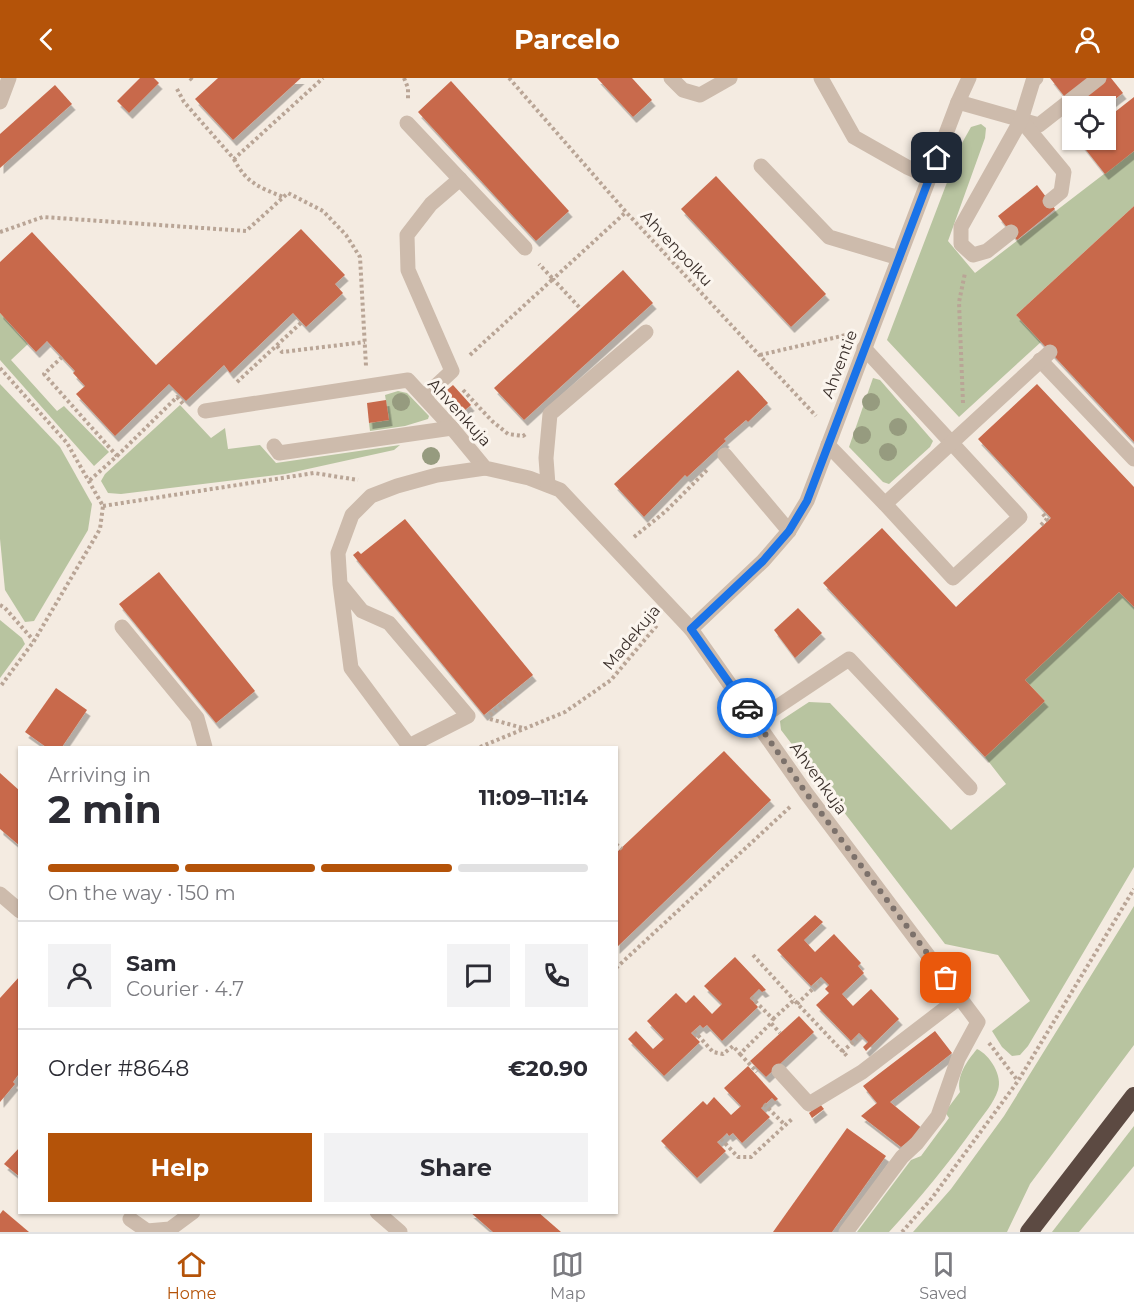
<!DOCTYPE html>
<html lang="en">
<head>
<meta charset="utf-8">
<style>
  :root { --surface:#fff; --page:#f2f2f3; --text:#2b2b33; --muted:#7c7c81; --line:#e1e1e2; --accent:#b45309 }
  body { margin:0; font-family:Montserrat,sans-serif; background:var(--page); color:var(--text); height:100vh; display:flex; flex-direction:column; font-size:22px; white-space:nowrap }
  * { box-sizing:border-box; margin:0 }
  p { font-size:20px; color:var(--muted) }
  .icon { flex:none; width:33px; height:33px; fill:none; stroke:currentColor; stroke-width:2; stroke-linecap:round; stroke-linejoin:round }
  .map { position:relative; flex:1; overflow:hidden }
  .drawer { position:absolute; left:18px; top:668px; width:600px; height:468px; display:flex; flex-direction:column; background:var(--surface); border-radius:0px; box-shadow:0 2px 4px #0004 }
  .drawer>* { flex:none }
  .controls { position:absolute; left:1062px; top:18px; display:grid; gap:12px }
  .controls a { display:grid; place-items:center; width:54px; height:54px; border-radius:0px; background:var(--surface); box-shadow:0 2px 4px #0004; font-size:30px }
  .pin { position:absolute; display:grid; place-items:center; width:51px; height:51px; color:#fff; margin:-26px; border-radius:12px; box-shadow:0 3px 9px #0006 }
  .courier { position:absolute; display:grid; place-items:center; width:60px; height:60px; margin:-30px; border:4px solid #1a73e8; border-radius:50%; background:#fff; color:#222; box-shadow:0 2px 8px #0007 }
  .overview em { font-style:normal; font-weight:700 }
  .overview div { display:flex; flex-direction:column-reverse }
  .overview { display:flex; align-items:center; justify-content:space-between; height:102px; padding:0 30px }
  h1 { font-size:39px; font-weight:700; line-height:45px }
  .bar { display:grid; grid-template-columns:repeat(4,1fr); gap:9px 6px; align-content:center; height:72px; padding:0 30px }
  .bar i { height:8px; border-radius:4px; background:var(--line) }
  .bar .current { background:var(--accent) }
  .bar p { grid-column:span 4 }
  .line { display:flex; align-items:center; gap:15px; padding:0 30px; border-top:2px solid var(--line) }
  .line div { flex:1 }
  .round { display:grid; place-items:center; flex:none; width:63px; height:63px; border-radius:0px; background:var(--page) }
  .primary-button { display:flex; gap:12px; margin-top:auto; padding:12px 30px }
  .primary-button a { flex:1; height:69px; border-radius:0px; background:var(--accent); color:#fff; font-size:24px; font-weight:700; line-height:69px; text-align:center }
  .primary-button a+a { background:var(--page); color:var(--text) }
  header { display:flex; justify-content:space-between; align-items:center; height:78px; padding:0 30px; background:var(--accent); color:#fff; font-size:27px; font-weight:700 }
  .menu { display:flex; justify-content:space-around; align-items:center; height:84px; border-top:2px solid var(--line); background:var(--surface); font-size:16px; color:var(--muted) }
  .menu a { display:grid; justify-items:center; gap:3px }
  .menu .current { color:var(--accent) }
  .map>svg:first-child { display:block }
  .green { fill:#b8c4a0 }
  .building { fill:#c8694b; filter:url(#shadow) }
  .lines { fill:none; stroke-linecap:round; stroke-linejoin:round }
  .path { stroke:#b9a596; stroke-width:4; stroke-dasharray:3 3; stroke-linecap:butt }
  .minor { stroke:#cdbbac; stroke-width:15 }
  .highway { stroke:#5c4a42; stroke-width:18 }
  .tree { fill:#969b7f }
  .done { stroke:#7c716b; stroke-width:6; stroke-dasharray:0 10.8 }
  .route { stroke:#1a73e8; stroke-width:8 }
  .labels { text-anchor:middle; stroke-width:6; stroke-linejoin:round; paint-order:stroke }
  .street-label { font-size:16px; fill:#3b302b; stroke:#fbf5ee }
</style>
</head>
<body>
<header><svg class="icon" aria-label="back" viewBox="0 0 24 24"><path d="M15 5l-7 7 7 7"/></svg>Parcelo<svg class="icon" aria-label="person" viewBox="0 0 24 24"><circle cx="12" cy="8" r="4"/><path d="M4 21q1-7 8-7t8 7"/></svg></header>
<div class="map">
<svg width="1134" height="1154" viewBox="0 0 1134 1154">
  <defs>
    <filter id="shadow"><feDropShadow dx="3.5" dy="6" stdDeviation="0" flood-color="#0004"/></filter>
  </defs>
  <rect width="100%" height="100%" fill="#f4ebe1"/>
  <g class="green">
    <path d="M 981,46 L 986,50 L 985,60 L 948,163 L 975,195 L 1134,73 L 1134,128 L 1016,237 L 1041,264 L 959,339 L 887,262 L 962,65 L 971,49 Z"/>
    <path d="M 0,235 L 28,266 L 11,282 L 57,333 L 64,328 L 109,374 L 94,388 L 0,282 Z"/>
    <path d="M 873,300 L 880,302 L 933,363 L 930,369 L 889,406 L 883,404 L 849,369 Z"/>
    <path d="M 0,306 L 60,369 L 92,426 L 88,452 L 34,543 L 25,544 L 5,512 L 0,461 Z"/>
    <path d="M 398,313 L 407,315 L 429,338 L 428,341 L 405,348 L 370,353 L 369,345 L 389,342 L 385,317 Z"/>
    <path d="M 180,327 L 211,360 L 225,350 L 228,371 L 260,367 L 276,385 L 400,367 L 394,372 L 285,396 L 121,416 L 108,415 L 101,403 L 105,396 Z"/>
    <path d="M 1119,514 L 1134,529 L 1134,789 L 1028,968 L 1020,977 L 1012,978 L 1002,969 L 992,953 L 1030,923 L 998,877 L 945,866 L 781,652 L 780,643 L 809,624 L 830,625 L 951,752 L 1006,706 L 985,679 L 1045,623 L 1025,602 Z"/>
    <path d="M 0,542 L 22,560 L 25,566 L 0,600 Z"/>
    <path d="M 1134,828 L 1134,967 L 1030,1106 L 1007,1154 L 913,1154 L 951,1111 L 1004,1038 Z"/>
    <path d="M 977,971 C 990,977 1003,998 998,1012 C 994,1025 983,1037 976,1047 C 949,1085 920,1120 889,1154 L 857,1154 L 911,1082 L 921,1078 L 949,1040 L 945,1034 L 960,1014 C 956,998 967,983 977,971 Z"/>
    <path d="M 1134,1048 L 1134,1088 L 1079,1154 L 1052,1154 Z"/>
  </g>
  <g class="building">
    <path d="M 140,0 L 154,0 L 159,5 L 129,35 L 117,23 Z"/>
    <path d="M 218,0 L 301,0 L 233,62 L 195,21 Z"/>
    <path d="M 597,0 L 632,0 L 652,22 L 633,39 Z"/>
    <path d="M 1050,0 L 1111,0 L 1123,15 L 1106,28 L 1072,28 Z"/>
    <path d="M 451,3 L 569,133 L 536,163 L 418,34 Z"/>
    <path d="M 55,7 L 72,26 L 0,90 L 0,56 Z"/>
    <path d="M 1134,19 L 1134,73 L 1105,96 L 1079,63 L 1106,62 L 1106,41 Z"/>
    <path d="M 716,98 L 826,216 L 791,249 L 681,131 Z"/>
    <path d="M 1037,107 L 1055,131 L 1017,162 L 998,138 Z"/>
    <path d="M 1134,128 L 1134,364 L 1016,237 Z"/>
    <path d="M 301,151 L 345,197 L 335,206 L 343,215 L 306,249 L 293,235 L 230,295 L 224,287 L 186,323 L 169,306 L 115,358 L 76,316 L 85,308 L 73,295 L 75,293 L 47,263 L 36,274 L 0,235 L 0,184 L 32,154 L 156,287 Z"/>
    <path d="M 623,192 L 653,225 L 524,342 L 494,310 Z"/>
    <path d="M 738,292 L 768,325 L 748,344 L 746,342 L 724,361 L 726,363 L 687,399 L 685,397 L 644,439 L 614,406 Z"/>
    <path d="M 1037,306 L 1134,409 L 1134,529 L 1119,514 L 1025,602 L 1045,623 L 985,679 L 823,505 L 882,450 L 956,529 L 1051,440 L 978,361 Z"/>
    <path d="M 453,307 L 471,327 L 459,337 L 441,317 Z"/>
    <path d="M 386,322 L 389,342 L 369,345 L 367,325 Z"/>
    <path d="M 405,441 L 533,597 L 484,637 L 353,477 L 358,473 L 361,476 Z"/>
    <path d="M 159,494 L 255,613 L 216,645 L 119,526 Z"/>
    <path d="M 798,530 L 822,555 L 795,580 L 774,552 Z"/>
    <path d="M 56,610 L 87,632 L 62,669 L 46,669 L 25,654 Z"/>
    <path d="M 724,673 L 771,722 L 616,870 L 616,775 Z"/>
    <path d="M 0,695 L 20,713 L 20,768 L 0,751 Z"/>
    <path d="M 815,837 L 823,844 L 804,862 L 815,874 L 834,856 L 861,885 L 858,888 L 864,895 L 842,916 L 853,928 L 871,911 L 899,941 L 866,973 L 863,969 L 868,964 L 859,955 L 851,963 L 816,927 L 829,915 L 825,911 L 829,907 L 821,899 L 811,908 L 777,872 Z"/>
    <path d="M 735,879 L 766,912 L 762,914 L 759,911 L 750,920 L 758,929 L 722,963 L 707,947 L 703,950 L 700,947 L 691,955 L 700,964 L 664,998 L 628,961 L 636,953 L 653,971 L 664,961 L 647,943 L 676,915 L 686,925 L 694,917 L 712,936 L 722,926 L 704,908 Z"/>
    <path d="M 20,898 L 20,998 L 18,997 L 13,1004 L 15,1006 L 0,1024 L 0,920 Z"/>
    <path d="M 799,938 L 814,954 L 766,999 L 750,983 Z"/>
    <path d="M 935,953 L 952,975 L 890,1024 L 924,1052 L 901,1069 L 861,1038 L 877,1025 L 863,1008 Z"/>
    <path d="M 748,988 L 778,1021 L 775,1023 L 772,1020 L 761,1030 L 770,1039 L 742,1065 L 733,1055 L 729,1058 L 727,1055 L 721,1061 L 717,1064 L 726,1073 L 697,1100 L 661,1063 L 703,1023 L 707,1027 L 714,1019 L 731,1037 L 741,1028 L 724,1010 Z"/>
    <path d="M 820,1026 L 824,1031 L 812,1040 L 809,1035 Z"/>
    <path d="M 847,1050 L 886,1078 L 832,1154 L 773,1154 Z"/>
    <path d="M 20,1069 L 20,1099 L 4,1086 Z"/>
    <path d="M 3,1132 L 29,1154 L 0,1154 L 0,1136 Z"/>
    <path d="M 470,1134 L 538,1134 L 561,1154 L 493,1154 Z"/>
  </g>
  <g class="lines">
    <g class="path">
      <path d="M 190,0 L 193,3"/>
      <path d="M 404,0 L 408,10 L 408,23"/>
      <path d="M 509,0 L 626,134 L 816,338"/>
      <path d="M 177,11 L 184,24 L 234,81 L 323,0"/>
      <path d="M 234,81 C 246,105 259,109 283,119"/>
      <path d="M 0,154 L 43,139 L 246,153 L 288,115 L 323,133 L 346,157 L 360,179 L 366,288"/>
      <path d="M 579,229 L 553,201 L 626,134"/>
      <path d="M 277,268 L 282,274 L 365,264"/>
      <path d="M 470,277 L 553,201 L 539,186"/>
      <path d="M 760,277 L 846,257"/>
      <path d="M 62,279 L 44,296 L 117,378 L 89,403"/>
      <path d="M 0,290 L 67,365 L 103,428 L 100,451 L 34,563 L 0,609"/>
      <path d="M 237,304 L 302,244"/>
      <path d="M 463,312 L 492,343 L 508,356 L 523,358 L 527,355"/>
      <path d="M 963,325 L 959,224 L 965,195"/>
      <path d="M 117,378 L 177,319 L 184,327"/>
      <path d="M 103,428 L 314,395 L 358,402"/>
      <path d="M 1041,447 L 1047,441 L 1042,435"/>
      <path d="M 634,459 L 666,433 L 708,391"/>
      <path d="M 0,527 L 5,530 L 34,563"/>
      <path d="M 490,637 L 509,621 L 507,618"/>
      <path d="M 490,641 L 523,650"/>
      <path d="M 480,669 L 565,634 L 611,602 L 658,546"/>
      <path d="M 616,766 L 622,771"/>
      <path d="M 753,877 L 794,922"/>
      <path d="M 616,890 L 790,729"/>
      <path d="M 751,919 L 773,941 L 771,945 L 780,955"/>
      <path d="M 797,926 L 823,901"/>
      <path d="M 773,941 L 794,922 L 847,978"/>
      <path d="M 694,953 L 713,974 L 723,976 L 733,968 L 740,976 L 771,945"/>
      <path d="M 989,965 L 1018,1003"/>
      <path d="M 842,974 L 861,957"/>
      <path d="M 740,976 L 757,994"/>
      <path d="M 764,1026 L 785,1047"/>
      <path d="M 721,1061 L 738,1079 L 751,1079 L 793,1040"/>
      <path d="M 902,1154 L 932,1120 L 1018,1003 L 1134,811"/>
    </g>
    <g class="minor">
      <path d="M 671,0 L 683,12 L 700,17 L 730,0"/>
      <path d="M 821,0 L 854,59 L 907,89 L 930,99"/>
      <path d="M 0,24 L 9,0"/>
      <path d="M 958,24 L 1039,47 L 1099,0"/>
      <path d="M 1021,42 L 1064,94 L 1061,114 L 1050,123"/>
      <path d="M 407,45 L 525,170"/>
      <path d="M 761,88 L 829,159 L 899,180"/>
      <path d="M 1011,154 L 987,173 L 973,177 L 961,166 L 961,149 L 1021,42 L 1033,3 L 1036,0"/>
      <path d="M 1040,282 L 1134,381"/>
      <path d="M 424,319 L 452,293 L 408,192 L 407,157 L 431,126 L 460,101"/>
      <path d="M 205,333 L 408,302 L 452,350 L 485,390 L 529,400 L 560,412 L 691,551 L 806,715 L 978,944 L 958,981 L 938,1038 L 917,1065 L 902,1079 L 846,1154"/>
      <path d="M 828,367 L 885,426 L 953,500 L 1020,439 L 864,270"/>
      <path d="M 274,368 L 279,375 L 452,350"/>
      <path d="M 725,377 L 789,453"/>
      <path d="M 548,407 L 546,380 L 550,336 L 646,254"/>
      <path d="M 885,426 L 1050,274"/>
      <path d="M 340,506 L 351,590 L 409,668 L 468,638 L 389,545 L 362,533 L 340,506 L 338,475 L 352,437 L 371,418 L 397,408 L 437,397 L 485,390"/>
      <path d="M 122,549 L 197,640 L 205,669"/>
      <path d="M 691,551 L 763,483 L 789,453 L 807,423 L 958,24 L 969,0"/>
      <path d="M 756,643 L 849,581 L 970,710"/>
      <path d="M 0,816 L 20,833"/>
      <path d="M 779,993 L 809,1026 L 862,994 L 960,919"/>
      <path d="M 377,1134 L 400,1154"/>
      <path d="M 130,1141 L 147,1153 L 170,1151 L 193,1134"/>
    </g>
    <path class="highway" d="M 1029,1154 L 1134,1018"/>
  </g>
  <g class="tree">
    <circle cx="401" cy="324" r="9"/>
    <circle cx="871" cy="324" r="9"/>
    <circle cx="898" cy="349" r="9"/>
    <circle cx="862" cy="357" r="9"/>
    <circle cx="888" cy="374" r="9"/>
    <circle cx="431" cy="378" r="9"/>
  </g>
  <g class="lines">
    <path class="done" d="M 747,630 L 806,715 L 946,900"/>
    <path class="route" d="M 747,630 L 691,551 L 763,483 L 789,453 L 807,423 L 937,80"/>
  </g>
  <g class="labels">
    <g class="street-label">
      <text transform="translate(677 170) rotate(47)" y="6">Ahvenpolku</text>
      <text transform="translate(839 286) rotate(-69)" y="6">Ahventie</text>
      <text transform="translate(460 334) rotate(48)" y="6">Ahvenkuja</text>
      <text transform="translate(631 559) rotate(-50)" y="6">Madekuja</text>
      <text transform="translate(819 700) rotate(54)" y="6">Ahvenkuja</text>
    </g>
  </g>
</svg>
<div class="controls">
<a><svg class="icon" aria-label="locate" viewBox="0 0 24 24"><circle cx="12" cy="12" r="6"/><path d="M12 2v4M12 18v4M2 12h4M18 12h4"/></svg></a>
</div>
<div class="pin" style="left:946px;top:900px;background:#ea580c"><svg class="icon" aria-label="bag" viewBox="0 0 24 24"><path d="M5 8h14l-1 12H6zM9 8a3 3 0 0 1 6 0"/></svg></div>
<div class="pin" style="left:937px;top:80px;background:#1f2937"><svg class="icon" aria-label="home" viewBox="0 0 24 24"><path d="M3 11l9-7 9 7M6 9v11h12V9"/></svg></div>
<div class="courier" style="left:747px;top:630px"><svg class="icon" aria-label="car" viewBox="0 0 24 24"><path d="M5 17H2v-5l4-1 3-4h7l3 4 3 1v5h-3M9 17h6M6 11h13"/><circle cx="7" cy="17" r="2"/><circle cx="17" cy="17" r="2"/></svg></div>
<section class="drawer">
<div class="overview"><div><h1>2 min</h1><p>Arriving in</p></div><em>11:09–11:14</em></div>
<div class="bar"><i class="current"></i><i class="current"></i><i class="current"></i><i></i><p>On the way · 150 m</p></div>
<div class="line" style="height:108px"><a class="round"><svg class="icon" aria-label="person" viewBox="0 0 24 24"><circle cx="12" cy="8" r="4"/><path d="M4 21q1-7 8-7t8 7"/></svg></a><div><b>Sam</b><p>Courier · 4.7</p></div><a class="round"><svg class="icon" aria-label="chat" viewBox="0 0 24 24"><path d="M4 5h16v11H9l-5 4z"/></svg></a><a class="round"><svg class="icon" aria-label="phone" viewBox="0 0 24 24"><path d="M5 4h4l2 5-3 2q2 4 5 5l2-3 5 2v4C11 20 4 13 5 4z"/></svg></a></div>
<div class="line" style="height:78px"><div>Order #8648</div><b>€20.90</b></div>
<div class="primary-button"><a>Help</a><a>Share</a></div>
</section>
</div>
<nav class="menu">
<a class="current"><svg class="icon" aria-label="home" viewBox="0 0 24 24"><path d="M3 11l9-7 9 7M6 9v11h12V9"/></svg>Home</a>
<a><svg class="icon" aria-label="map" viewBox="0 0 24 24"><path d="M3 6l6-2 6 2 6-2v14l-6 2-6-2-6 2zM9 4v14M15 6v14"/></svg>Map</a>
<a><svg class="icon" aria-label="saved" viewBox="0 0 24 24"><path d="M7 4h10v16l-5-4-5 4z"/></svg>Saved</a>
</nav>
</body>
</html>
